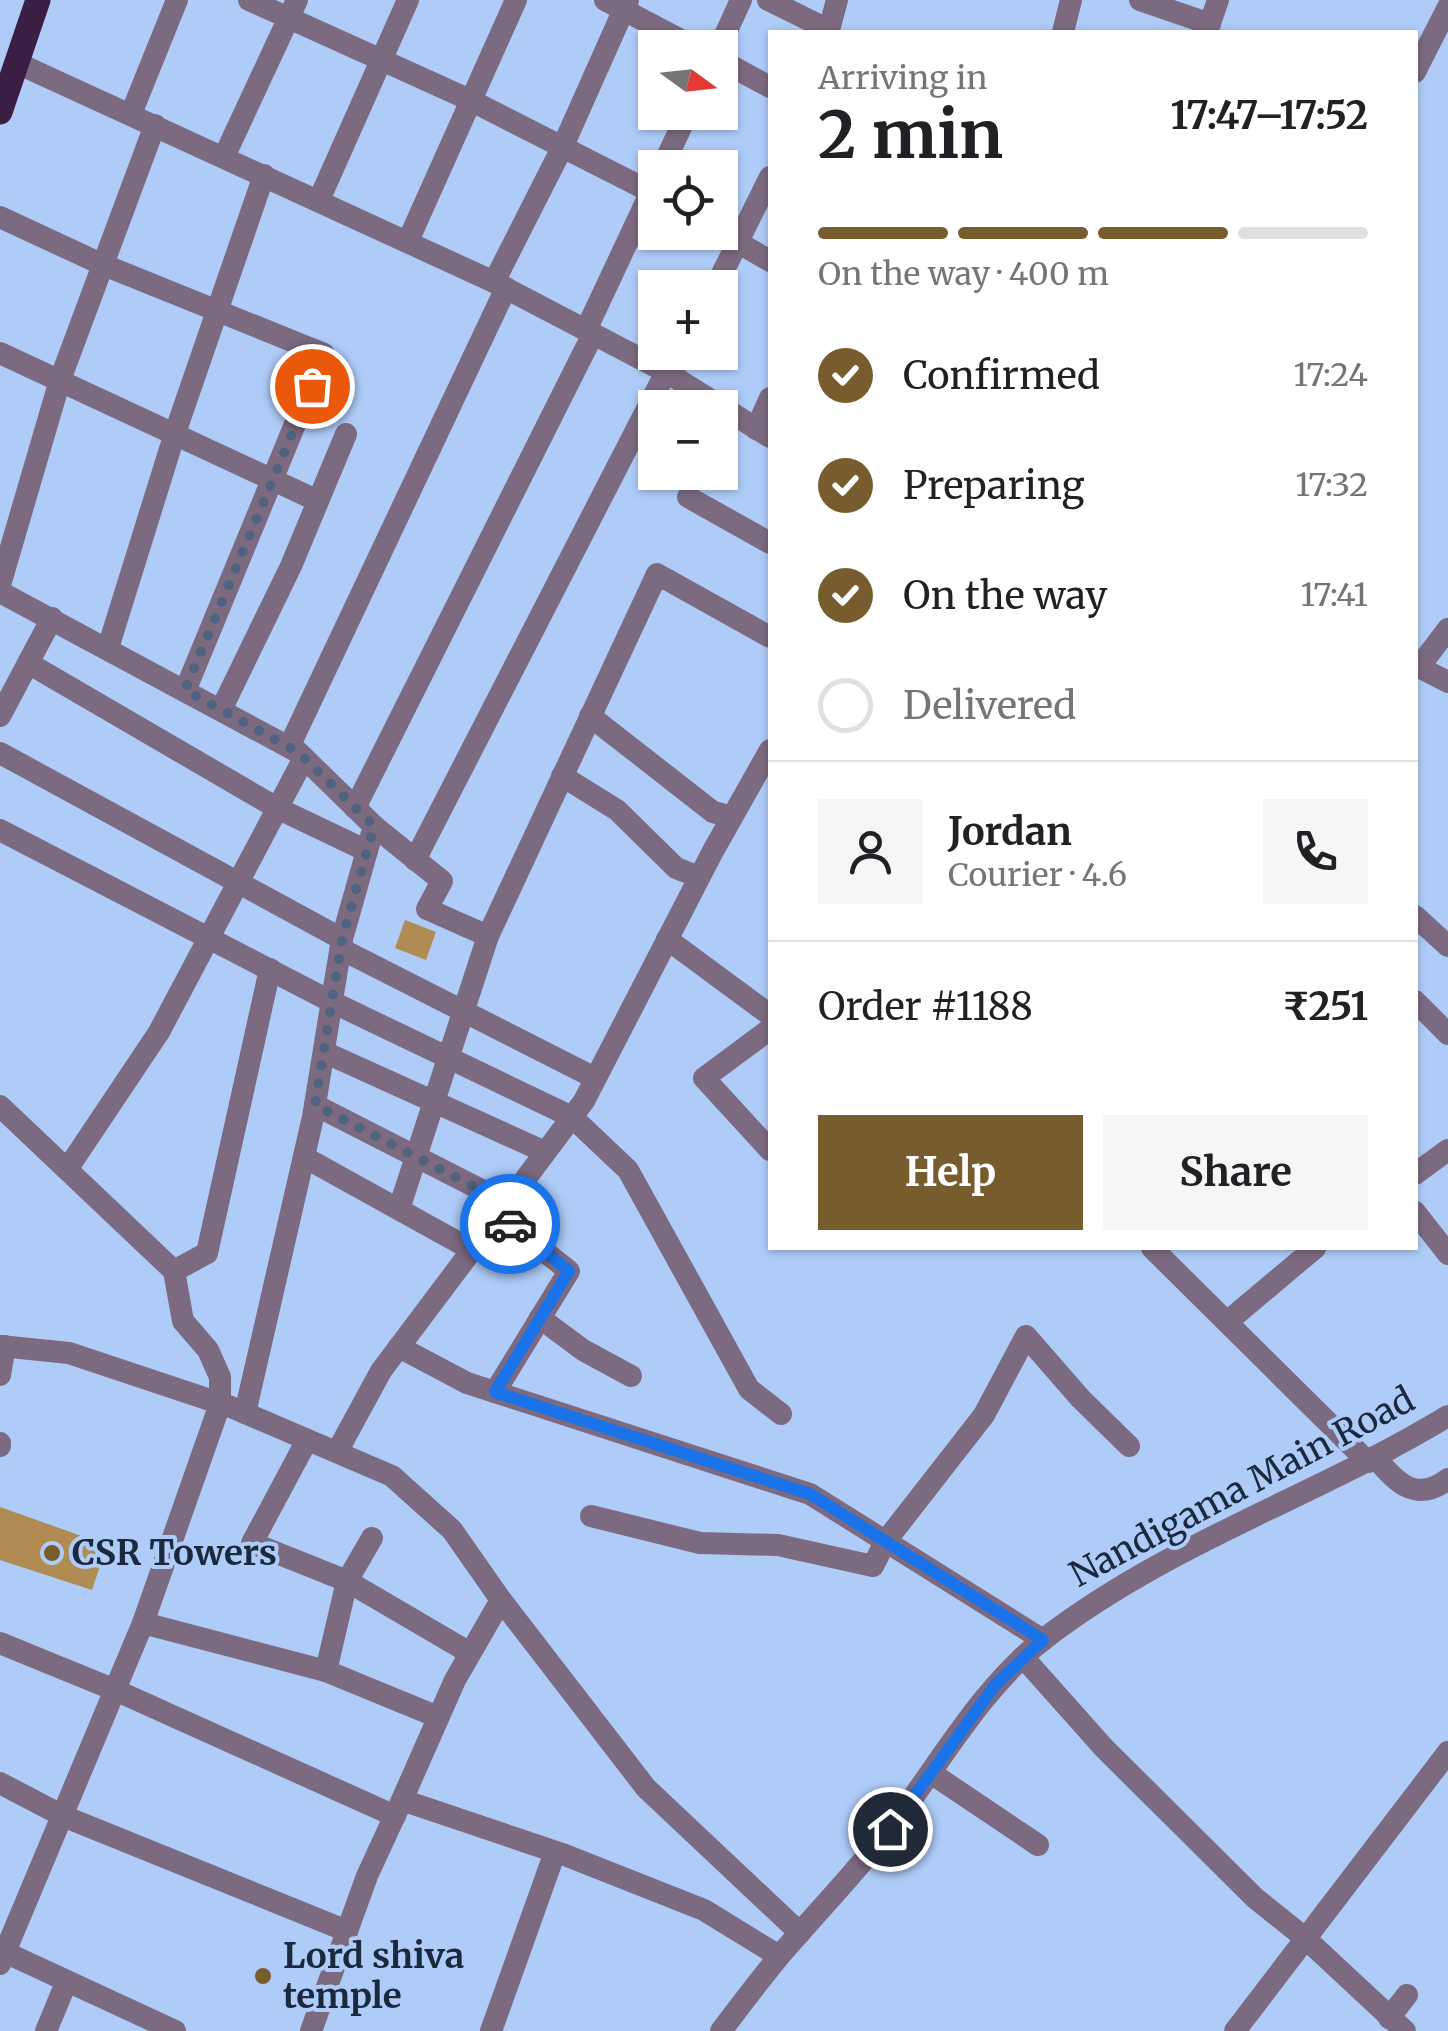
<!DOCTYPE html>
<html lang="en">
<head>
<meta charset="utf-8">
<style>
  :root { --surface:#fff; --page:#f6f6f6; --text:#202124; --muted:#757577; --line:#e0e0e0; --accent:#775c2e }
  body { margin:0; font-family:Merriweather,serif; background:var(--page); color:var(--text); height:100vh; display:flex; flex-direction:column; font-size:38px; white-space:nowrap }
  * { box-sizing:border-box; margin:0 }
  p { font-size:32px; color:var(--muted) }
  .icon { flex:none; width:55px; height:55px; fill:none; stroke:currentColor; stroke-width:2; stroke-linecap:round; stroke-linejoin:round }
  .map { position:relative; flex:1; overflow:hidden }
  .drawer { position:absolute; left:768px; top:30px; width:650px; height:1220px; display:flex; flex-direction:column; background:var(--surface); border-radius:0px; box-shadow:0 2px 8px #0004 }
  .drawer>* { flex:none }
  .needle { width:65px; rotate:105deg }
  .controls { position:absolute; left:638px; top:30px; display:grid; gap:20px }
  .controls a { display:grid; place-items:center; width:100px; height:100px; border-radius:0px; background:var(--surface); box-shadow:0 2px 8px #0004; font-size:50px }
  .pin { position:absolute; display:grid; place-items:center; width:85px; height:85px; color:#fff; margin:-42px; border:5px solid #fff; border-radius:50%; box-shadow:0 2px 10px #0007 }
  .courier { position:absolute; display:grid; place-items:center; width:100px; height:100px; margin:-50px; border:8px solid #1a73e8; border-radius:50%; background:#fff; color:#222; box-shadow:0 2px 12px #0007 }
  .summary em { font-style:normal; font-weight:700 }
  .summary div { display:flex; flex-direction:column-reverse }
  .summary { display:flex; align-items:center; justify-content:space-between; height:170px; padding:0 50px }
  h1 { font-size:65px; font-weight:700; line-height:75px }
  .bar { display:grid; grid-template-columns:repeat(4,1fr); gap:15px 10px; align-content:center; height:120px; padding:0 50px }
  .bar i { height:12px; border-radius:8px; background:var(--line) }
  .bar .selected { background:var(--accent) }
  .bar p { grid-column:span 4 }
  .line { display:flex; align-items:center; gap:25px; padding:0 50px; border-top:2px solid var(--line) }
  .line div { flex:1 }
  .round { display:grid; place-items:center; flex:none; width:105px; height:105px; border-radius:0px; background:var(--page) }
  ol { padding:0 50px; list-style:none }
  li { display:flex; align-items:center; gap:30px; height:110px }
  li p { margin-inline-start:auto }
  li .icon { padding:10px; border-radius:50%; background:var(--accent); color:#fff; stroke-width:4 }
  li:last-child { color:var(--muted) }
  li i { width:55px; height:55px; border:5px solid var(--line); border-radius:50% }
  .primary-button { display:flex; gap:20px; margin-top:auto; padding:20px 50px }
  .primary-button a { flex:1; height:115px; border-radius:0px; background:var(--accent); color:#fff; font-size:40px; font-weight:700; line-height:115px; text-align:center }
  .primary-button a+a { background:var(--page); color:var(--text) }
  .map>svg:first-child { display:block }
  .building { fill:#b08c52 }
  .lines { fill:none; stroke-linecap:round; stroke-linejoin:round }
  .minor { stroke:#7c6a81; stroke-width:22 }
  .major { stroke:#3b1e43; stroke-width:25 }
  .done { stroke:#4f6280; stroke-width:10; stroke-dasharray:0 18 }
  .route { stroke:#1a73e8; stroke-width:12 }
  .poi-dot { fill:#775c2e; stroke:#afccf9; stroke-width:4 }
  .labels { text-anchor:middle; stroke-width:8; stroke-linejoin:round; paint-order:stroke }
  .street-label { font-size:35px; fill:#1b293f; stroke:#afccf9 }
  .poi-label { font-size:35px; font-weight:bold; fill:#1b293f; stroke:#afccf9; text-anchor:start }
</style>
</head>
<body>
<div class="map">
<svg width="1448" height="2031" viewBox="0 0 1448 2031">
  <rect width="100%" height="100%" fill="#afccf9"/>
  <g class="building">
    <path d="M 405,920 L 436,932 L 426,960 L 395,948 Z"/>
    <path d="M 0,1507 L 107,1545 L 92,1590 L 0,1560 Z"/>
  </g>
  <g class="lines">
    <g class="minor">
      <path d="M 249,0 L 470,100 L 655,194"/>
      <path d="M 605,0 L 696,48"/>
      <path d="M 768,0 L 829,30 L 837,0"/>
      <path d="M 1140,0 L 1210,24"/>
      <path d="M 1063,32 L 1071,0"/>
      <path d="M 1207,32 L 1218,0"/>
      <path d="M 719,48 L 741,0"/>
      <path d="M 720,60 L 770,87"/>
      <path d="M 17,63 L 494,282 L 666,372 L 770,437"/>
      <path d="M 1415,72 L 1448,7"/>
      <path d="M 131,114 L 177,0"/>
      <path d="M 224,157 L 297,0"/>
      <path d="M 662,168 L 688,112"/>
      <path d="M 319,200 L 408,0"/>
      <path d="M 0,217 L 99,263 L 324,354 L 185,691"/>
      <path d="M 720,232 L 770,261"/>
      <path d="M 408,241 L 516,0"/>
      <path d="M 494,282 L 563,146 L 628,0"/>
      <path d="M 715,288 L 770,177"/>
      <path d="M 586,330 L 655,183"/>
      <path d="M 0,353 L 318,501"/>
      <path d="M 671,376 L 682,352"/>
      <path d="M 756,429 L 770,398"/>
      <path d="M 688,497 L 770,543"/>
      <path d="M 0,585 L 60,380 L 155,125"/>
      <path d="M 0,592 L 298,752 L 374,826 L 342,939 L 313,1117 L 245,1413"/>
      <path d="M 108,648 L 175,433 L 264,175"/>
      <path d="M 28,663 L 277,808 L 367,851"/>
      <path d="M 1415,665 L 1448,682"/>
      <path d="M 1419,667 L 1448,629"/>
      <path d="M 221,710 L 291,566 L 346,434"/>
      <path d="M 0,716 L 52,618"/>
      <path d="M 590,716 L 713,812 L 732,817"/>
      <path d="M 289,747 L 506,288"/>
      <path d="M 0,753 L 342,939"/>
      <path d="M 562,776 L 617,810 L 676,868 L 699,877"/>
      <path d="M 355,808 L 593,334"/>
      <path d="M 374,826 L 442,881 L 427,909 L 488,936"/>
      <path d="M 0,830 L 332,1002 L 572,1117 L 628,1170 L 749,1389 L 781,1414"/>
      <path d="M 415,860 L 666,372"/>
      <path d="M 1415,916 L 1448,946"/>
      <path d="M 667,939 L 770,1015"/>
      <path d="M 341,949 L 595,1078"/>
      <path d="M 1415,1001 L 1448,1034"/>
      <path d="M 770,1029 L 704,1078 L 770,1150"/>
      <path d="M 324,1052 L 545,1152"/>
      <path d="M 315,1105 L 507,1203"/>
      <path d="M 0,1106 L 174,1271 L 183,1321 L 208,1350 L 220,1377 L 220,1404 L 143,1623 L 0,1964"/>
      <path d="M 304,1157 L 472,1250"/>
      <path d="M 68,1168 L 159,1032 L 304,758"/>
      <path d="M 1415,1174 L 1448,1150"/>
      <path d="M 399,1209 L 488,936 L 657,574 L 770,637"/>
      <path d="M 1415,1212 L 1448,1254"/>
      <path d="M 1152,1248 L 1368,1462"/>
      <path d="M 174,1271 L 207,1253 L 270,969"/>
      <path d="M 540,1318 L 583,1350 L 631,1376"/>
      <path d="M 1227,1322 L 1315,1248"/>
      <path d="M 0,1346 L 69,1353 L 231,1407 L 392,1476 L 452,1530 L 501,1600 L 646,1788 L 800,1933"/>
      <path d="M 399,1347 L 467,1383 L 810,1494 L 1043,1640"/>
      <path d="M 0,1375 L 5,1346"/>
      <path d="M 495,1392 L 569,1271 L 498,1214"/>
      <path d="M 307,1440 L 252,1543 L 347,1581 L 470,1653"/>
      <path d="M 0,1443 L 0,1446"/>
      <path d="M 337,1452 L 381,1371 L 584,1101 L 713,851 L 770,750"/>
      <path d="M 1376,1458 C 1397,1484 1417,1503 1448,1479"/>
      <path d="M 591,1516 L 700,1543 L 778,1545 L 873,1566 L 885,1542 L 984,1415 L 1026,1336 L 1081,1399 L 1129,1446"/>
      <path d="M 143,1623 L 326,1671 L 438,1717"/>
      <path d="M 0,1643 L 115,1690 L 395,1816"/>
      <path d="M 1023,1657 L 1104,1748 L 1255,1898 L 1305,1938 L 1405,2031"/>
      <path d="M 326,1671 L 347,1581 L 372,1538"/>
      <path d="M 931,1773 L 1038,1845"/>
      <path d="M 0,1783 L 63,1816 L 347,1931"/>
      <path d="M 402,1800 L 455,1680 L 501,1600"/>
      <path d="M 0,1950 L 175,2031"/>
      <path d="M 1389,2018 L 1407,1995"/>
      <path d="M 46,2031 L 66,1983"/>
      <path d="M 311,2031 L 367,1876 L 402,1800 L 565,1855 L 704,1910 L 779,1956"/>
      <path d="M 491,2031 L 555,1852"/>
      <path d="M 721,2031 C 741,2005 761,1978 782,1953 C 818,1911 857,1871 891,1827 C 940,1764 980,1689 1044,1639 C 1170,1542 1315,1497 1448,1416"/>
      <path d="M 1235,2031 L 1448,1752"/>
    </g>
    <path class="major" d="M 0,112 L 38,0"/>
  </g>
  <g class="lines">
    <path class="done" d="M 312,386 L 185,690 L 298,752 L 374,826 L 342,940 L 315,1105 L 506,1203 L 498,1214 L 510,1224"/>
    <path class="route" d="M 510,1224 L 569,1271 L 495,1392 L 810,1494 L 1043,1640 L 996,1684 L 890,1829"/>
  </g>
  <g class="poi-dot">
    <circle cx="52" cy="1553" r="10"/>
    <circle cx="263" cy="1976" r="10"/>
  </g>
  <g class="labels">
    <g class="street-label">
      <text transform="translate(1242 1487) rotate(-28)" y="12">Nandigama Main Road</text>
    </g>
    <g class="poi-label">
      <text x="72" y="1565">CSR Towers</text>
      <text x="283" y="1968">Lord shiva<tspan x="283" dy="40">temple</tspan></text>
    </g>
  </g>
</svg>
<div class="controls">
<a><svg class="needle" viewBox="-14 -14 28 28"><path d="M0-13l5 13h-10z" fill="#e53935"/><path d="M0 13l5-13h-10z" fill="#757577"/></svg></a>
<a><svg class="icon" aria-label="locate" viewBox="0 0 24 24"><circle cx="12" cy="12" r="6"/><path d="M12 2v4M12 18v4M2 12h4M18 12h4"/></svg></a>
<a>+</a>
<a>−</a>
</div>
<div class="pin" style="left:312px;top:386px;background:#ea580c"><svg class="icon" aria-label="bag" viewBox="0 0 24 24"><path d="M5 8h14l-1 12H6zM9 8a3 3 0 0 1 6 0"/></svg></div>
<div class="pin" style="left:890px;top:1829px;background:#1f2937"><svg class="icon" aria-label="home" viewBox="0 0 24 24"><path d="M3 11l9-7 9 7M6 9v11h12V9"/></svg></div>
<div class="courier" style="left:510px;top:1224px"><svg class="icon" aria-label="car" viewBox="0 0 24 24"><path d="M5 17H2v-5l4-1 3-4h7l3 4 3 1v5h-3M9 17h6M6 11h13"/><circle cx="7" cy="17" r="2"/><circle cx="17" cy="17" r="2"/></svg></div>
<section class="drawer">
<div class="summary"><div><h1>2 min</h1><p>Arriving in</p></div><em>17:47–17:52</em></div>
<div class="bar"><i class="selected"></i><i class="selected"></i><i class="selected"></i><i></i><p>On the way · 400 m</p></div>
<ol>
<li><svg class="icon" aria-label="check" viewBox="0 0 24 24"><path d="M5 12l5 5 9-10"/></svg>Confirmed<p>17:24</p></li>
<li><svg class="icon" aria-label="check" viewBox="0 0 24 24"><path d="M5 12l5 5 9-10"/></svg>Preparing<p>17:32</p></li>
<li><svg class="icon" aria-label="check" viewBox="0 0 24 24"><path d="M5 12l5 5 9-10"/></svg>On the way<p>17:41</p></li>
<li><i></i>Delivered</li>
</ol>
<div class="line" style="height:180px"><a class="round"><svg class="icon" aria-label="person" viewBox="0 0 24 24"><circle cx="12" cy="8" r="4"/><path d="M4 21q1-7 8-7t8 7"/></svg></a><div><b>Jordan</b><p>Courier · 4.6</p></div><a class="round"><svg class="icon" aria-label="phone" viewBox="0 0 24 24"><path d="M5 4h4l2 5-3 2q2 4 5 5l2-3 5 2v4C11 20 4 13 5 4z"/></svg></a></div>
<div class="line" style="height:130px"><div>Order #1188</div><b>₹251</b></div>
<div class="primary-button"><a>Help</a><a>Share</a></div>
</section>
</div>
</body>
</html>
